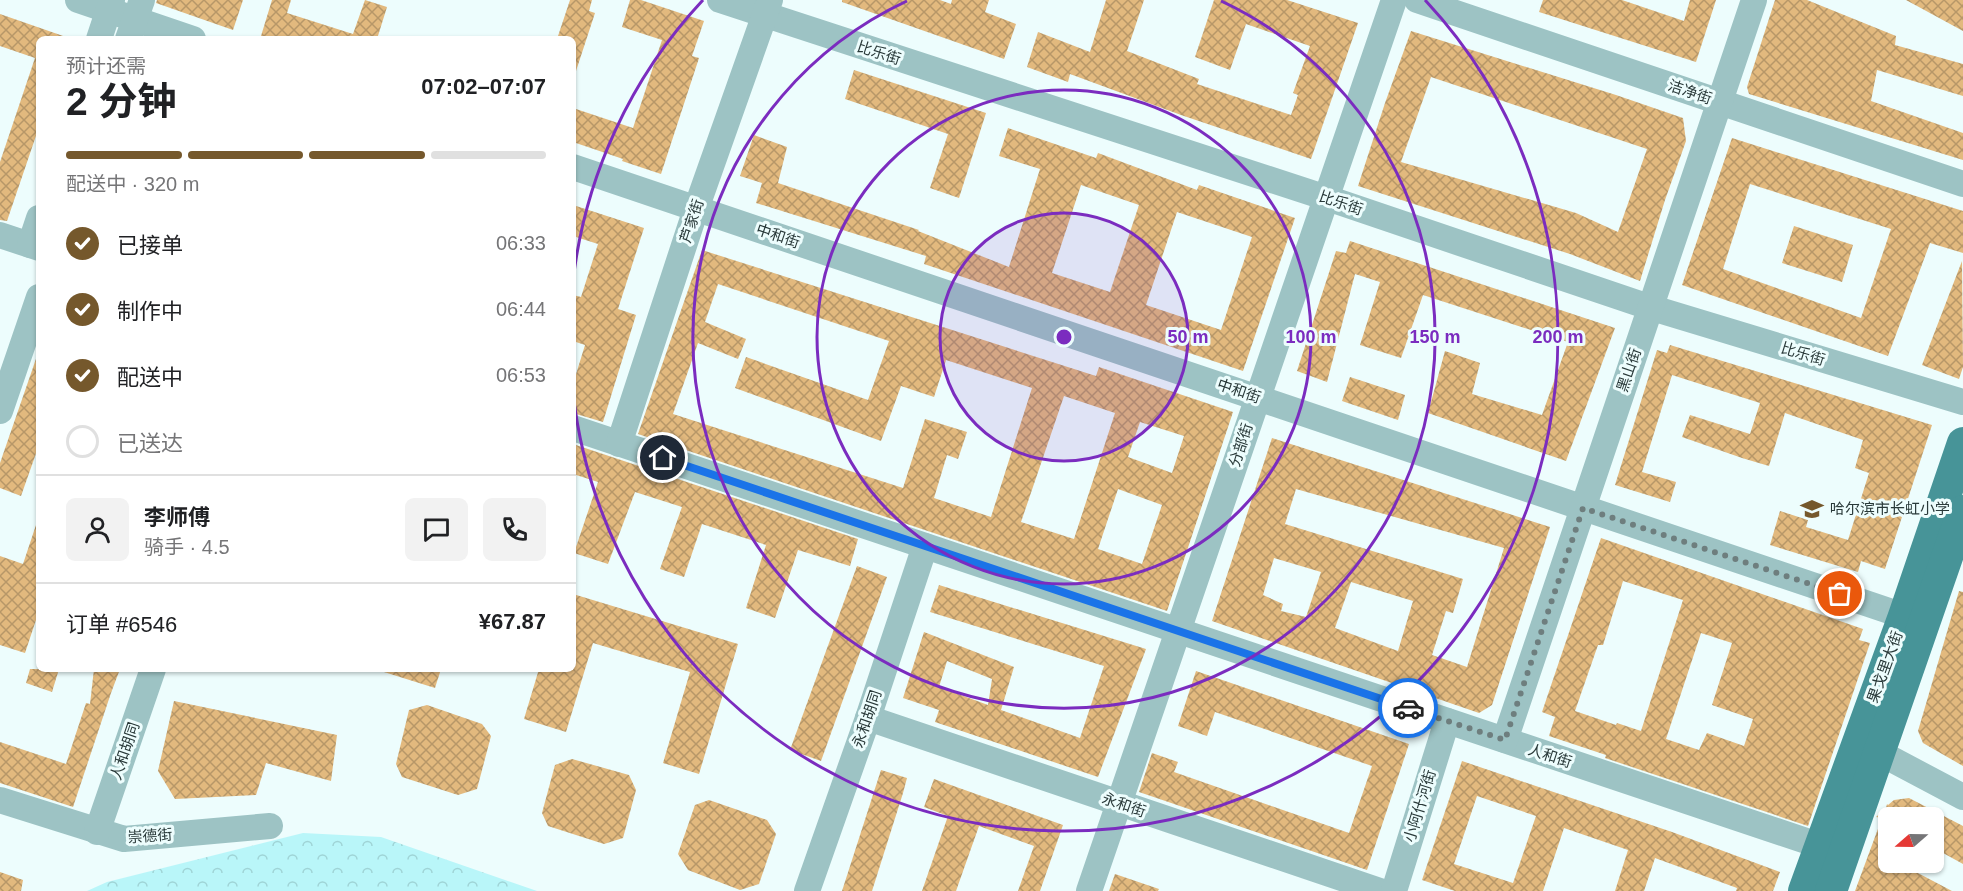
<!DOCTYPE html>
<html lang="zh">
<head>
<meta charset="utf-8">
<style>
  :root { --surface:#fff; --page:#f2f2f2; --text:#202124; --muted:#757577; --line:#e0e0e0; --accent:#75582c }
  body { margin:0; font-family:Arial,"Noto Sans SC",sans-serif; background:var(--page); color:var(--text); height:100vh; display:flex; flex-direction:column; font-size:22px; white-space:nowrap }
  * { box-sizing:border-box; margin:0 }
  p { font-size:20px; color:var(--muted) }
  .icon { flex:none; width:33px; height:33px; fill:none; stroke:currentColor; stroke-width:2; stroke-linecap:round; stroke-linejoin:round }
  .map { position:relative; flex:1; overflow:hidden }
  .drawer { position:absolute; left:36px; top:36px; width:540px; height:636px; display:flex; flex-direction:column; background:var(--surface); border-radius:9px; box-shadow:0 2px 4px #0004 }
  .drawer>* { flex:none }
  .needle { width:39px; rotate:250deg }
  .buttons { position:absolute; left:1878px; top:807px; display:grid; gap:12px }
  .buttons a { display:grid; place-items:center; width:66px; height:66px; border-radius:9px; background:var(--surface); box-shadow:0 2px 4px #0004; font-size:30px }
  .pin { position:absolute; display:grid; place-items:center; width:51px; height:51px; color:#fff; margin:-26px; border:3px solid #fff; border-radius:50%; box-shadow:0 2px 6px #0007 }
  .courier { position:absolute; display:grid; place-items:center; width:60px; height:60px; margin:-30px; border:4px solid #1a73e8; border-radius:50%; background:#fff; color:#222; box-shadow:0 2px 8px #0007 }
  .headline em { font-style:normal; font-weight:700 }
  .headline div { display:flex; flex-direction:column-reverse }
  .headline { display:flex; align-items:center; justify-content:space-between; height:102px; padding:0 30px }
  h1 { font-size:39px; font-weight:700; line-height:45px }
  .bar { display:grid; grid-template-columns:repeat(4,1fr); gap:9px 6px; align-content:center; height:72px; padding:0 30px }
  .bar i { height:8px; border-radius:4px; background:var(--line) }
  .bar .on { background:var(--accent) }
  .bar p { grid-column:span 4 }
  .line { display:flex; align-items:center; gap:15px; padding:0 30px; border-top:2px solid var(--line) }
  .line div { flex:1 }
  .round { display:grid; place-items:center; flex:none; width:63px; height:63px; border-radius:9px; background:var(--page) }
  ol { padding:0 30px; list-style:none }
  li { display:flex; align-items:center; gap:18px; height:66px }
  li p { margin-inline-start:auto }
  li .icon { padding:6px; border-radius:50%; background:var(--accent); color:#fff; stroke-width:4 }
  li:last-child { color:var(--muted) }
  li i { width:33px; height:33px; border:3px solid var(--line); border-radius:50% }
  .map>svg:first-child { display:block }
  .park { fill:url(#park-crowns) }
  .building { fill:url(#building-cross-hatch); fill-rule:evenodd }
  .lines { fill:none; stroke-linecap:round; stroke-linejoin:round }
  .minor { stroke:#9dc3c4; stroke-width:26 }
  .major { stroke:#479498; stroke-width:32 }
  .done { stroke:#6e7e7e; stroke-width:6; stroke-dasharray:0 10.8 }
  .route { stroke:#1a73e8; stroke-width:8 }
  .ring { fill:none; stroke:#7b2cbf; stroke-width:3 }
  .labels { text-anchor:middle; stroke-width:6; stroke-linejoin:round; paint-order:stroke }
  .street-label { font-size:15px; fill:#293939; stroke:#edfdfd }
  .poi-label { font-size:15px; fill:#293939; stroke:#edfdfd; text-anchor:start }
  .centre { fill:#7b2cbf; stroke:#edfdfd; stroke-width:3 }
  .ring-label { font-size:18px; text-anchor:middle; font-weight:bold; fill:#7b2cbf; stroke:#edfdfd; stroke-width:6; stroke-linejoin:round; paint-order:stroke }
</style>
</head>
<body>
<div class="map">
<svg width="1963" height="891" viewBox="0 0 1963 891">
  <defs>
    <pattern id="park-crowns" width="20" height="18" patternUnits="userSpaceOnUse" patternTransform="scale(1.5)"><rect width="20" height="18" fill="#b9f6f9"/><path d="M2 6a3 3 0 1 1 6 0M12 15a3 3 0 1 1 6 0" fill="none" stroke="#9fd4d6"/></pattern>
    <pattern id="building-cross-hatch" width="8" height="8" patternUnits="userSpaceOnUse" patternTransform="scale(1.5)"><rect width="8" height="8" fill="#e2b97e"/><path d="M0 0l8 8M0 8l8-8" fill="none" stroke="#b79768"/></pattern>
  </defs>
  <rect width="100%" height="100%" fill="#edfdfd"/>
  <path class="park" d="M 303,833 L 381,837 L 537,891 L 87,891 L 107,882 Z"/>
  <g class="building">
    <path d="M 157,0 L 243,0 L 233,30 L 156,3 Z"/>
    <path d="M 272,0 L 291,0 L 287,13 L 353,34 L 365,0 L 387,7 L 377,39 L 269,39 L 261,36 Z"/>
    <path d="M 570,0 L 592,0 L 589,11 L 595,13 L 576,71 L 573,71 L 573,39 L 557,39 Z"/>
    <path d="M 630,0 L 641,0 L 704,21 L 692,56 L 699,58 L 661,174 L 622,161 L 623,159 L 573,142 L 573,108 L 633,128 L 662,40 L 622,27 Z"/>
    <path d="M 842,0 L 940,0 L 951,4 L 952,0 L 989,0 L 985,12 L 1016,24 L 1004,59 L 842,2 Z"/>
    <path d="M 1106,0 L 1144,0 L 1127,51 L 1199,79 L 1197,84 L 1291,115 L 1298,95 L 1293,93 L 1310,46 L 1246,24 L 1230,70 L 1195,57 L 1214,0 L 1287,0 L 1358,23 L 1311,159 L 1181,115 L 1070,74 L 1068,82 L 1027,67 L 1038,32 L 1090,52 Z"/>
    <path d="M 1543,0 L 1622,0 L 1684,21 L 1690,0 L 1716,0 L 1696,62 L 1539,12 Z"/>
    <path d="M 1775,0 L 1807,0 L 1896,36 L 1895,45 L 1963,64 L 1963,96 L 1877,70 L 1871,101 L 1963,133 L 1963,160 L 1749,94 L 1747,87 Z"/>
    <path d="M 1906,0 L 1963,0 L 1963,31 Z"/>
    <path d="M 0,14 L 66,37 L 66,39 L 39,39 L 39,127 L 7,221 L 0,220 L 0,162 L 35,58 L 0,46 Z"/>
    <path d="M 1411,31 L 1616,95 L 1683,118 L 1686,141 L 1665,200 L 1640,281 L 1570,254 L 1358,186 L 1385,103 ZM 1431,77 L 1647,149 L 1618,232 L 1576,213 L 1401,162 Z"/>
    <path d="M 854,70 L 986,113 L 959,198 L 930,188 L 948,134 L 845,99 Z"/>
    <path d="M 1008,128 L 1096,158 L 1098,153 L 1197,190 L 1199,185 L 1295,218 L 1243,371 L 924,264 L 926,256 L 756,203 L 762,183 L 740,176 L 754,135 L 787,147 L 778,183 L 919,230 L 918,231 L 1009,267 L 1040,169 L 999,156 ZM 1081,185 L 1139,205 L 1110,292 L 1052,273 ZM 1177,212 L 1252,237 L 1221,330 L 1146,305 Z"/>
    <path d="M 1732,138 L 1963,211 L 1963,253 L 1930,243 L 1888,356 L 1682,285 ZM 1750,184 L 1891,229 L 1861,318 L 1723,269 Z"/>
    <path d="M 573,205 L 644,228 L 618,309 L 636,315 L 603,422 L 573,413 L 573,384 L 585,345 L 573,341 L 573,295 L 581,297 L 598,244 L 573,236 Z"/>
    <path d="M 1794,226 L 1853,245 L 1842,282 L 1782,263 Z"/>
    <path d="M 1350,241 L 1615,328 L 1566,461 L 1428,413 L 1445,351 L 1480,363 L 1472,394 L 1542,415 L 1568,342 L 1423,295 L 1401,358 L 1360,345 L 1380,282 L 1355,274 L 1327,382 L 1297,371 L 1336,251 L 1346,253 Z"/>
    <path d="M 702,250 L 1096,376 L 1099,367 L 1233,412 L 1167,611 L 638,434 ZM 718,284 L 889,341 L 868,400 L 746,357 L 735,388 L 881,441 L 901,386 L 934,397 L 946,360 L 1032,388 L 991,517 L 934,498 L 947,455 L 958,459 L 967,432 L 925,419 L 903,488 L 673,414 L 698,343 L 738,359 L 746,339 L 705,322 ZM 1064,396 L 1115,413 L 1074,539 L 1021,522 ZM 1140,422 L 1184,436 L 1172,473 L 1128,457 ZM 1118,489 L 1162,505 L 1142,564 L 1098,549 Z"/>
    <path d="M 1962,261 L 1963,367 L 1959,379 L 1922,365 Z"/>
    <path d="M 1670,345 L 1932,425 L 1885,569 L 1861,561 L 1858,572 L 1770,545 L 1780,511 L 1808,520 L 1806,527 L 1848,540 L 1869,473 L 1855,468 L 1863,440 L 1785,413 L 1769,466 L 1742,458 L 1682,437 L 1690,415 L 1750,434 L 1760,403 L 1672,375 L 1642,472 L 1676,482 L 1670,502 L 1615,485 L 1657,350 L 1667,353 Z"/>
    <path d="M 37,356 L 39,357 L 39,445 L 21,496 L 0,488 L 0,463 Z"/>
    <path d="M 1350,377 L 1405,395 L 1398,420 L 1342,401 Z"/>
    <path d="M 1272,438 L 1550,527 L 1492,705 L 1479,713 L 1212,621 ZM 1296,489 L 1504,548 L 1467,667 L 1432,655 L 1446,611 L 1453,613 L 1463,579 L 1285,524 ZM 1274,558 L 1321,572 L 1306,617 L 1281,611 L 1283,604 L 1263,595 ZM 1351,582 L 1413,601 L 1398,651 L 1335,628 Z"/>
    <path d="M 573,444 L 858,539 L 850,566 L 798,550 L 775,618 L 746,608 L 766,545 L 702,524 L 684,577 L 660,569 L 682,507 L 635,492 L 608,564 L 574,553 L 598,482 L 573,474 Z"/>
    <path d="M 36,525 L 39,525 L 39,611 L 25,653 L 0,645 L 0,556 L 23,564 Z"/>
    <path d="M 1601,538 L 1863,629 L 1859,640 L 1870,643 L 1808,826 L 1605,758 L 1606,755 L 1549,736 L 1555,717 L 1542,712 ZM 1623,581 L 1683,600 L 1641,731 L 1617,723 L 1616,725 L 1575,711 L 1598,645 L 1603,645 ZM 1701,633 L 1732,643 L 1712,705 L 1753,719 L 1744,746 L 1707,733 L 1699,750 L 1666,739 Z"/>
    <path d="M 857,566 L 887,577 L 821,761 L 790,750 Z"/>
    <path d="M 939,585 L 1146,649 L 1098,777 L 935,722 L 939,710 L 903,698 L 924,632 L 1014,667 L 1001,710 L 1080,738 L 1104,666 L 930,612 ZM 947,661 L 992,679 L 988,705 L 939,687 Z"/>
    <path d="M 1959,591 L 1963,592 L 1963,766 L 1923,743 L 1918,731 Z"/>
    <path d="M 573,594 L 738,644 L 699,774 L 663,763 L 690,672 L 593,643 L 566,732 L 524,719 L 539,669 L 573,669 Z"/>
    <path d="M 30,669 L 59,669 L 52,692 L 26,683 Z"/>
    <path d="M 94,669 L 120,669 L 111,693 L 73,807 L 0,783 L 0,742 L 66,764 L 86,703 L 90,704 Z"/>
    <path d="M 385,669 L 441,669 L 435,688 L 384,672 Z"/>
    <path d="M 1196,671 L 1409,744 L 1367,870 L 1139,792 L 1152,753 L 1178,762 L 1174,772 L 1349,833 L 1372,766 L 1215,712 L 1207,736 L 1178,726 Z"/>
    <path d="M 174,701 L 337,735 L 331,781 L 266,763 L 256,795 L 175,799 L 158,771 Z"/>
    <path d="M 427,705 L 482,724 L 491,736 L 477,789 L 458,795 L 402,777 L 396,764 L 409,710 Z"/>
    <path d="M 572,759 L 629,775 L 636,790 L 623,838 L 604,844 L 548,826 L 542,813 L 555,765 Z"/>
    <path d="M 1462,761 L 1672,832 L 1780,872 L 1773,891 L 1736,891 L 1737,888 L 1655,858 L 1644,891 L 1615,891 L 1628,850 L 1564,828 L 1543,891 L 1455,891 L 1422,880 ZM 1477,796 L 1536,816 L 1513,883 L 1454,864 Z"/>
    <path d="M 881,770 L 907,778 L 903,793 L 872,891 L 842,891 Z"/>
    <path d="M 934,779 L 1063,825 L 1040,891 L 1018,891 L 1034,846 L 979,826 L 956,891 L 922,891 L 948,816 L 924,807 Z"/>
    <path d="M 1909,798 L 1963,826 L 1963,864 L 1934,848 L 1934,818 L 1888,818 L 1888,862 L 1897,862 L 1952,891 L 1855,891 L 1882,818 L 1876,817 L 1886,808 L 1887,804 L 1888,805 L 1894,800 Z"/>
    <path d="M 709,800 L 767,820 L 776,834 L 759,884 L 740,890 L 688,870 L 678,854 L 695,805 Z"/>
    <path d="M 0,872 L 23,880 L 21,891 L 0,891 Z"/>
    <path d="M 1115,874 L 1159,889 L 1158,891 L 1109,891 Z"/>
  </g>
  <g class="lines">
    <g class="minor">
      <path d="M 78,0 L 193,39"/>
      <path d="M 720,0 L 1327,198 L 1649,307 L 1963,402"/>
      <path d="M 1417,0 L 1963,184"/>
      <path d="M 99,39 L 112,0"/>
      <path d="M 128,39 L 142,0"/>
      <path d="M 573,167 L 1904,616"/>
      <path d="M 0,235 L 39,248"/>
      <path d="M 30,245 L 39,218"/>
      <path d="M 0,411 L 39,297"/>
      <path d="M 573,428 L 1839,852"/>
      <path d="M 619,444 L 696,209 L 770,0"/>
      <path d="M 868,718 L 1380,891"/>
      <path d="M 1505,740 L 1754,0"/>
      <path d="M 1862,746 L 1880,753 L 1963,797"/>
      <path d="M 0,800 L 124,839 L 270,826"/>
      <path d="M 97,832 L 153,669"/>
      <path d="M 807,891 L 868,718 L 925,546"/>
      <path d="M 1089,891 L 1394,0"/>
      <path d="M 1394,891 L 1447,721"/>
    </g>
    <g class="major">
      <path d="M 1804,891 L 1904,616 L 1963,443"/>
      <path d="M 1831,891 L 1963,511"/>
    </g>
  </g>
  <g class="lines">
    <path class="done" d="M 1408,708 L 1505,740 L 1583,508 L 1840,594"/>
    <path class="route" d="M 663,458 L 1408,708"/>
  </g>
  <circle cx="1064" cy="337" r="124" fill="#7b2cbf" fill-opacity=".12"/>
  <g class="ring">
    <circle cx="1064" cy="337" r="124"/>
    <circle cx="1064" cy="337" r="247"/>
    <path d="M1221 1A371 371 0 1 1 907 1"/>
    <path d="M573 281A494 494 0 0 1 703 0M1425 0A494 494 0 1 1 573 393"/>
  </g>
  <defs>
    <g id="school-bare" transform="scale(1.8)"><path d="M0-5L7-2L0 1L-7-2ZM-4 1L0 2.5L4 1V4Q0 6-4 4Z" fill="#75582c" stroke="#edfdfd" stroke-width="2.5" paint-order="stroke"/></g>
  </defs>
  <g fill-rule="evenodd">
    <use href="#school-bare" x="1812" y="509"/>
  </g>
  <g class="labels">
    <g class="street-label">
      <text transform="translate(879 53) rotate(18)" y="5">比乐街</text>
      <text transform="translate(1690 92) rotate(19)" y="5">洁净街</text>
      <text transform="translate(1341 203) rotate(19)" y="5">比乐街</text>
      <text transform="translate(692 221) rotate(-72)" y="5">芦家街</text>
      <text transform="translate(778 236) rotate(19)" y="5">中和街</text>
      <text transform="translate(1803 354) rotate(17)" y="5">比乐街</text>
      <text transform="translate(1629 370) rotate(-71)" y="5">黑山街</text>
      <text transform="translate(1239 391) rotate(19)" y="5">中和街</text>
      <text transform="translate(1241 445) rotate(-72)" y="5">分部街</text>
      <text transform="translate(1885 667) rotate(-70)" y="5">果戈里大街</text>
      <text transform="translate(867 719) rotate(-71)" y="5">永和胡同</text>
      <text transform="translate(125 751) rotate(-71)" y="5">人和胡同</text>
      <text transform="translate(1550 756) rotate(18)" y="5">人和街</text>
      <text transform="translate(1124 805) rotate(19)" y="5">永和街</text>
      <text transform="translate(1420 806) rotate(-73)" y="5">小阿什河街</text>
      <text transform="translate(150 836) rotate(-4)" y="5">崇德街</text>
    </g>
    <g class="poi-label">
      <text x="1830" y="514">哈尔滨市长虹小学</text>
    </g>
  </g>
  <circle cx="1064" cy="337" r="9" class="centre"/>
  <g class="ring-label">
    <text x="1188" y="343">50 m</text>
    <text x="1311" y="343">100 m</text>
    <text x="1435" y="343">150 m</text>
    <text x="1558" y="343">200 m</text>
  </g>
</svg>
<div class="buttons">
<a><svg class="needle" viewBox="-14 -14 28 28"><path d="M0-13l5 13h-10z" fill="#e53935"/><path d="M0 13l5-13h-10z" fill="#757577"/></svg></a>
</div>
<div class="pin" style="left:1840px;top:594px;background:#ea580c"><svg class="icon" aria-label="bag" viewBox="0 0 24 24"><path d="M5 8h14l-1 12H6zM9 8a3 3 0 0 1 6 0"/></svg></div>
<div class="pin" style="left:663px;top:458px;background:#1f2937"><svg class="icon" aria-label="home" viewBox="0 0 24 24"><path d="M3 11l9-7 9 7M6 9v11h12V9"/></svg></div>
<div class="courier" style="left:1408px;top:708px"><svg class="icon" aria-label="car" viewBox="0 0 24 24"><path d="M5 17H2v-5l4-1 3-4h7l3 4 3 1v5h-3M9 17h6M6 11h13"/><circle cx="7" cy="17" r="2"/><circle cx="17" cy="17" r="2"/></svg></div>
<section class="drawer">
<div class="headline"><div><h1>2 分钟</h1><p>预计还需</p></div><em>07:02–07:07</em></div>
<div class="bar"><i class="on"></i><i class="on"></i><i class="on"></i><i></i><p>配送中 · 320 m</p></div>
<ol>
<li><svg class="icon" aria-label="check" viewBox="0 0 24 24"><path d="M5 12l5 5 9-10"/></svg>已接单<p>06:33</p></li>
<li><svg class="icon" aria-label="check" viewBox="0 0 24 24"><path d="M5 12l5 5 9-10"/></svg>制作中<p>06:44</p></li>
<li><svg class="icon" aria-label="check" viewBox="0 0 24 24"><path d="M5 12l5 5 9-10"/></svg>配送中<p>06:53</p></li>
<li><i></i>已送达</li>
</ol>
<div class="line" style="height:108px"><a class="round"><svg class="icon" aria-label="person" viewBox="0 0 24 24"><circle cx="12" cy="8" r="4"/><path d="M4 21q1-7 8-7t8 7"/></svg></a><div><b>李师傅</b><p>骑手 · 4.5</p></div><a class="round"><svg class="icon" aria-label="chat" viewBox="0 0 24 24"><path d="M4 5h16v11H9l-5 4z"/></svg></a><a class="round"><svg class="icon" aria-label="phone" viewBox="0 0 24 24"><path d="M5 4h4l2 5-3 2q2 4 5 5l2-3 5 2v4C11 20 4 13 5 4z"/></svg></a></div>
<div class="line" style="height:78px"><div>订单 #6546</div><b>¥67.87</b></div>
</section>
</div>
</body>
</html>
